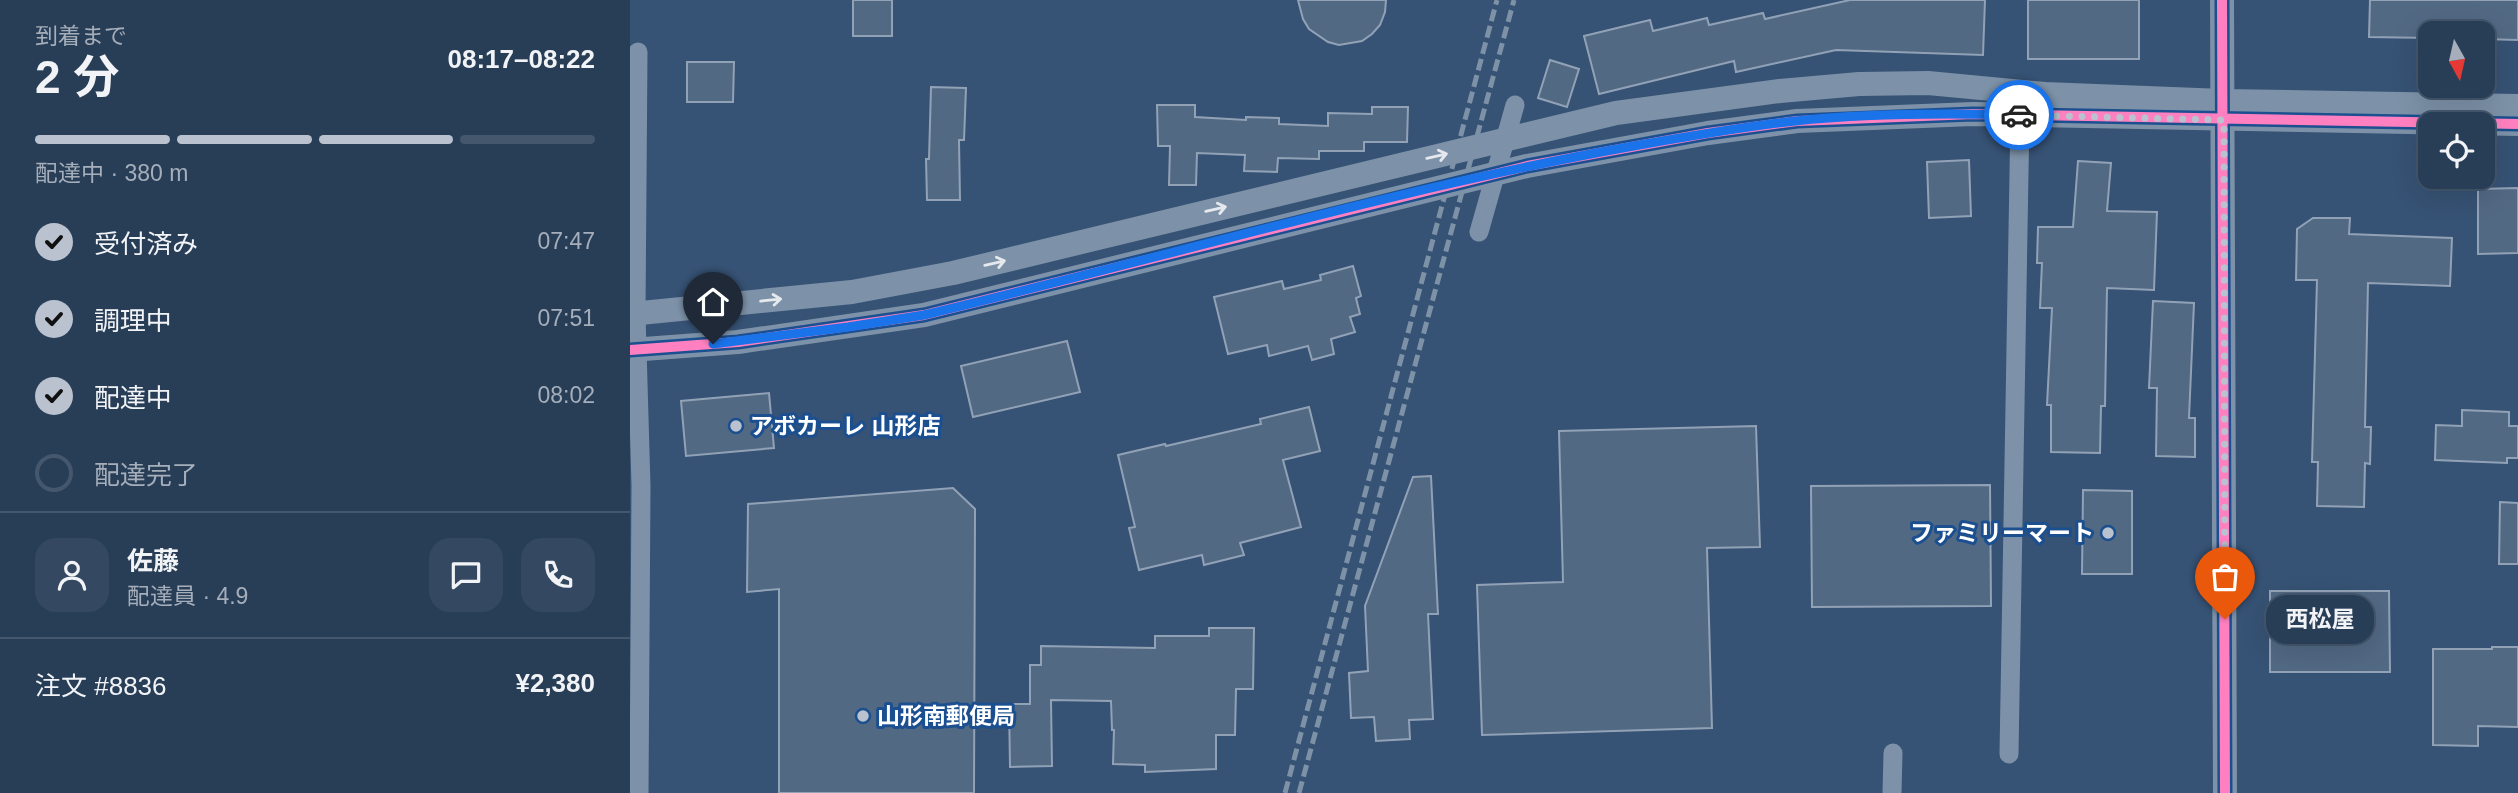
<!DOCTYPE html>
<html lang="ja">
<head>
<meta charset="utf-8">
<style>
  :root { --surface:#283e57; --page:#344961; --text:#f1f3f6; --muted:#a5aeba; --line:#44576d; --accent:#b9c2ce }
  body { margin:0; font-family:Helvetica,"Noto Sans JP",sans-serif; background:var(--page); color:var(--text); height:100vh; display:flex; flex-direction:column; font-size:26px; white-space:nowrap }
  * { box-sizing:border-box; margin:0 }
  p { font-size:23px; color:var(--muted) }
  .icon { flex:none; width:38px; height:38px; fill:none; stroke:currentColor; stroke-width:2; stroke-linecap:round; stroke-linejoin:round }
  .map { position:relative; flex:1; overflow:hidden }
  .drawer { display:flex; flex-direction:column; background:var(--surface); width:630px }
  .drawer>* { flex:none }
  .needle { width:46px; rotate:172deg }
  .fabs { position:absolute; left:1788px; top:21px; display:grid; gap:14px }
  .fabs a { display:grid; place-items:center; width:77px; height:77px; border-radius:14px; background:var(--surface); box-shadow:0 7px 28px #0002,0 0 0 2px var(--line); font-size:35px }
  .pin { position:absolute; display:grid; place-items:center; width:60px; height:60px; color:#fff; margin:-72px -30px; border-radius:50% 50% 50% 0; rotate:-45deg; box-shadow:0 0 7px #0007 }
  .pin .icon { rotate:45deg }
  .courier { position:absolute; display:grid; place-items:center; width:70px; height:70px; margin:-35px; border:5px solid #1a73e8; border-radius:50%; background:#fff; color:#222; box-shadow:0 2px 9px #0007 }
  .bubble { position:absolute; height:49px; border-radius:21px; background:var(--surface); box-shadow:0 7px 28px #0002,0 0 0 2px var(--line); font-size:23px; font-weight:700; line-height:49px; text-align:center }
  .head em { font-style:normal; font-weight:700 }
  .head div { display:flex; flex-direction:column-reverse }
  .head { display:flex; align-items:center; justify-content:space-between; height:119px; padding:0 35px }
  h1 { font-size:46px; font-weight:700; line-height:52px }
  .bar { display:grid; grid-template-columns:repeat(4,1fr); gap:10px 7px; align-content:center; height:84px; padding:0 35px }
  .bar i { height:9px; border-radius:5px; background:var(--line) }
  .bar .active { background:var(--accent) }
  .bar p { grid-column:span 4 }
  .line { display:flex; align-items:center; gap:18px; padding:0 35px; border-top:2px solid var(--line) }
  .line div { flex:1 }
  .round { display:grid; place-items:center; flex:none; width:74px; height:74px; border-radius:21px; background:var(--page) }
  ol { padding:0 35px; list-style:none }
  li { display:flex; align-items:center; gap:21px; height:77px }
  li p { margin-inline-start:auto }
  li .icon { padding:7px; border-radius:50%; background:var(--accent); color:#111; stroke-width:4 }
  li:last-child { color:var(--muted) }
  li i { width:38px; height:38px; border:4px solid var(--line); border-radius:50% }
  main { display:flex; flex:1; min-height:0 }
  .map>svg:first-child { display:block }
  .building { fill:#526984; stroke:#92a2b6; stroke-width:2 }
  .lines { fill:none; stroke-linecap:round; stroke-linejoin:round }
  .minor { stroke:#7d92a8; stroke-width:19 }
  .tertiary { stroke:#7d92a8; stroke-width:24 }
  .rail { stroke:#7e92a7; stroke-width:5; stroke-dasharray:12 5; stroke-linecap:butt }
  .cycleway-casing { stroke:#1b4f8f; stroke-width:15 }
  .cycleway { stroke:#ff80c0; stroke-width:10 }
  .oneway { stroke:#e5e9ee }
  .done { stroke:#b9c2ce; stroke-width:7; stroke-dasharray:0 12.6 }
  .route { stroke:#1a73e8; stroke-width:9 }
  .poi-dot { fill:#b9c2ce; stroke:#1b4f8f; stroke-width:2.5 }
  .labels { text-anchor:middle; stroke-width:6; stroke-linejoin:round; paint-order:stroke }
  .poi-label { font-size:23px; font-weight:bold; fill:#fff; stroke:#1b4f8f; text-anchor:start }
</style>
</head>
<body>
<main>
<section class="drawer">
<div class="head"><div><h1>2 分</h1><p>到着まで</p></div><em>08:17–08:22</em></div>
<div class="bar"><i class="active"></i><i class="active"></i><i class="active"></i><i></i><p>配達中 · 380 m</p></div>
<ol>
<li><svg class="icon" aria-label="check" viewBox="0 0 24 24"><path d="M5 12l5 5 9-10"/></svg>受付済み<p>07:47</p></li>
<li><svg class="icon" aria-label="check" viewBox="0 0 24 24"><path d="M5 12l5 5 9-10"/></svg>調理中<p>07:51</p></li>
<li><svg class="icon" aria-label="check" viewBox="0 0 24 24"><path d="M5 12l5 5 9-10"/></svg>配達中<p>08:02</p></li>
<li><i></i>配達完了</li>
</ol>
<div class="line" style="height:126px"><a class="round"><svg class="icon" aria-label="person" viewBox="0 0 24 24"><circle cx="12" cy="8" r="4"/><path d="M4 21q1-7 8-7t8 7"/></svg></a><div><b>佐藤</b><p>配達員 · 4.9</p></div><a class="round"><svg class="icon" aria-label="chat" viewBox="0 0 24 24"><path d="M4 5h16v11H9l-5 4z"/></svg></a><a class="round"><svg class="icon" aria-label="phone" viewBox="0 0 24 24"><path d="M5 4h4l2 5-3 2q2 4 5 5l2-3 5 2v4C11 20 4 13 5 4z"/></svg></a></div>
<div class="line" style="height:91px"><div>注文 #8836</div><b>¥2,380</b></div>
</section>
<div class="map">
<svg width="1888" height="793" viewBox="0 0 1888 793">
  <rect width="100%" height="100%" fill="#365274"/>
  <g class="building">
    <rect x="223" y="0" width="39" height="36"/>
    <path d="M 668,0 L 756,0 L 755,12 L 750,25 L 742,34 L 732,41 L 709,45 L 698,42 L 679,29 L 673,19 Z"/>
    <path d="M 1220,0 L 1355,0 L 1353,55 L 1206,50 L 1106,72 L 1104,61 L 969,94 L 954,36 L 1020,20 L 1023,31 L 1077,18 L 1079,25 L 1133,13 L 1135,19 Z"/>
    <rect x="1398" y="0" width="111" height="59"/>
    <path d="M 1740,0 L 1888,0 L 1888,40 L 1853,39 L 1853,33 L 1801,33 L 1801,38 L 1739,37 Z"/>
    <path d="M 920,60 L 949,69 L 937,107 L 908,98 Z"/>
    <path d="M 57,62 L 104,62 L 103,102 L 57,102 Z"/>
    <path d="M 301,87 L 336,88 L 334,140 L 329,140 L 330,200 L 297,200 L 296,159 L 299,159 Z"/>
    <path d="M 527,105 L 565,105 L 565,117 L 616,120 L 616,117 L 649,118 L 649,124 L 698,126 L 698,113 L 742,114 L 742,107 L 778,107 L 777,142 L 734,142 L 734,151 L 689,151 L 689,159 L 648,158 L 647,172 L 614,171 L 615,155 L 567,153 L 566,185 L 539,185 L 540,146 L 528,146 Z"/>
    <path d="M 1339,160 L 1341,216 L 1299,218 L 1297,162 Z"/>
    <path d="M 1448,161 L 1481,163 L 1477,211 L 1527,212 L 1524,290 L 1477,288 L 1475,406 L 1471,406 L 1470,453 L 1421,452 L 1421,405 L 1417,405 L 1422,308 L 1410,308 L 1412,263 L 1407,263 L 1408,227 L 1443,227 Z"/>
    <path d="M 1888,188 L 1888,253 L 1848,254 L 1848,189 Z"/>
    <path d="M 1683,218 L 1720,218 L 1719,234 L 1822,238 L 1820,286 L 1738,283 L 1735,427 L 1741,427 L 1740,464 L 1735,463 L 1734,507 L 1687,506 L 1688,462 L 1682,462 L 1687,280 L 1666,280 L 1667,229 Z"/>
    <path d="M 723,266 L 731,296 L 726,298 L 730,314 L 720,317 L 725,332 L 701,339 L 704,354 L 682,360 L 678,346 L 639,356 L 637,345 L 598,354 L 584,297 L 652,281 L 654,289 L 691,280 L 690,275 Z"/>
    <path d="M 1523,301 L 1564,303 L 1559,418 L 1565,418 L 1565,457 L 1526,456 L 1527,388 L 1519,388 Z"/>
    <path d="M 437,341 L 450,392 L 343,417 L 331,366 Z"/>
    <path d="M 139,393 L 144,448 L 56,456 L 51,401 Z"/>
    <path d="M 679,407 L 690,451 L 653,460 L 671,527 L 610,543 L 614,555 L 574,565 L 572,555 L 509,570 L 499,528 L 505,527 L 488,455 L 535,444 L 536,446 L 631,424 L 630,419 Z"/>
    <path d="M 1832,410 L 1879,412 L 1879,426 L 1888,426 L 1888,458 L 1877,458 L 1877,463 L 1805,460 L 1806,425 L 1832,426 Z"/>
    <path d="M 1126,426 L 1130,547 L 1077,548 L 1082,728 L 852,735 L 847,585 L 933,582 L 929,431 Z"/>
    <path d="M 801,476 L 808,614 L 798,614 L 803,719 L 779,720 L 780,739 L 746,741 L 744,717 L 721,718 L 719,673 L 738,671 L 735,606 L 783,477 Z"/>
    <path d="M 1360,485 L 1361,606 L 1182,607 L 1181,486 Z"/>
    <path d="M 323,488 L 345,509 L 344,793 L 149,793 L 149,589 L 117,592 L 118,504 Z"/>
    <path d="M 1453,490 L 1502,491 L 1502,574 L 1452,574 Z"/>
    <path d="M 1870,502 L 1888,503 L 1888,564 L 1869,564 Z"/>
    <path d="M 1640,591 L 1759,591 L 1760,672 L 1640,672 Z"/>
    <path d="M 579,628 L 624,628 L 623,689 L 606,689 L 605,735 L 586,735 L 586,769 L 515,772 L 515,765 L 483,764 L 484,730 L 482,730 L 481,701 L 421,700 L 422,766 L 380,767 L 379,704 L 400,704 L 400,665 L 411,665 L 411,646 L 525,648 L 525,636 L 579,636 Z"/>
    <path d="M 1862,647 L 1888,647 L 1888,727 L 1848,726 L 1848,746 L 1803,745 L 1803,649 L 1862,649 Z"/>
  </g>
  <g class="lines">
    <g class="minor">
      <path d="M 8,52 L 6,314 L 11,486 L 9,793"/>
      <path d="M 849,232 L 885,105"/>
      <path d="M 1379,754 L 1390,115"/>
      <path d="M 1262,793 L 1263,753"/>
    </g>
    <g class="tertiary">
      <path d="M 1592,0 L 1595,793"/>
      <path d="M 0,314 L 222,292 L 323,273 L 986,113 L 1150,91 L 1229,84 L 1298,83 L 1415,94 L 1593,101 L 1888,106"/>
      <path d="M 0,350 L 108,342 L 294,315 L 897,166 L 1078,133 L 1167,121 L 1343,114 L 1888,124"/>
    </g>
    <g class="rail">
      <path d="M 655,793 L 867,0"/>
      <path d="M 669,793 L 884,0"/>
    </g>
    <g class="cycleway-casing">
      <g id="cycleway">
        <path d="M 1592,0 L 1595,793"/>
        <path d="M 0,350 L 108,342 L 294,315 L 897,166 L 1078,133 L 1167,121 L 1343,114 L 1888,124"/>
      </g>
    </g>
    <use href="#cycleway" class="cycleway"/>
  </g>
  <defs><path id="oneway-shaft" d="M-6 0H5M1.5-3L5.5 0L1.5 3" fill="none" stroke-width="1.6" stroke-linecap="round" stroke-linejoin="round" transform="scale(1.75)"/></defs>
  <g class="oneway">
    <use href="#oneway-shaft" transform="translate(807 156) rotate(-13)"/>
    <use href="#oneway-shaft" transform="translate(586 209) rotate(-13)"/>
    <use href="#oneway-shaft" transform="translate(365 263) rotate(-13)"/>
    <use href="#oneway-shaft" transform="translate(141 300) rotate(-6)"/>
  </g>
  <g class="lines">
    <path class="done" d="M 1389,115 L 1594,120 L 1595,619"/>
    <path class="route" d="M 83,344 L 218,327 L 294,315 C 529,259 760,190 998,147 C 1054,137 1109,127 1165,121 C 1238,113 1315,113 1389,115"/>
  </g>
  <g class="poi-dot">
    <circle cx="106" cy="426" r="7"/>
    <circle cx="1478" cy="533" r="7"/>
    <circle cx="233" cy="716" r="7"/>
  </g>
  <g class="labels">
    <g class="poi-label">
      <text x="120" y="434">アボカーレ 山形店</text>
      <text x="1464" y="541" text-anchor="end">ファミリーマート</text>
      <text x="247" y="724">山形南郵便局</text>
    </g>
  </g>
</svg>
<div class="fabs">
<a><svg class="needle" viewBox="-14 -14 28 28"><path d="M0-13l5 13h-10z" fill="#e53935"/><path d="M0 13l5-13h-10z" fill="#a5aeba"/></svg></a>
<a><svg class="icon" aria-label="locate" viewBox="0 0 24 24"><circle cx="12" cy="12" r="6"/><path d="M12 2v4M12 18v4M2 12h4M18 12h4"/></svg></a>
</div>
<div class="pin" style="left:1595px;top:619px;background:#ea580c"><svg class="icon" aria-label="bag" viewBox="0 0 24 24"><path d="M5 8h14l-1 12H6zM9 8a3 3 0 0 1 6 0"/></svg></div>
<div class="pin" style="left:83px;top:344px;background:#1f2937"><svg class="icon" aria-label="home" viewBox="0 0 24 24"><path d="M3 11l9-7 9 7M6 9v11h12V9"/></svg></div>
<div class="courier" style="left:1389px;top:115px"><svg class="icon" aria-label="car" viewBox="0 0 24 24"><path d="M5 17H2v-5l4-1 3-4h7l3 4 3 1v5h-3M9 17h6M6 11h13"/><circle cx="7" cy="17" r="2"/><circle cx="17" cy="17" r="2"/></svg></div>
<div class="bubble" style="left:1636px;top:595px;width:108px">西松屋</div>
</div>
</main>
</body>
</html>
